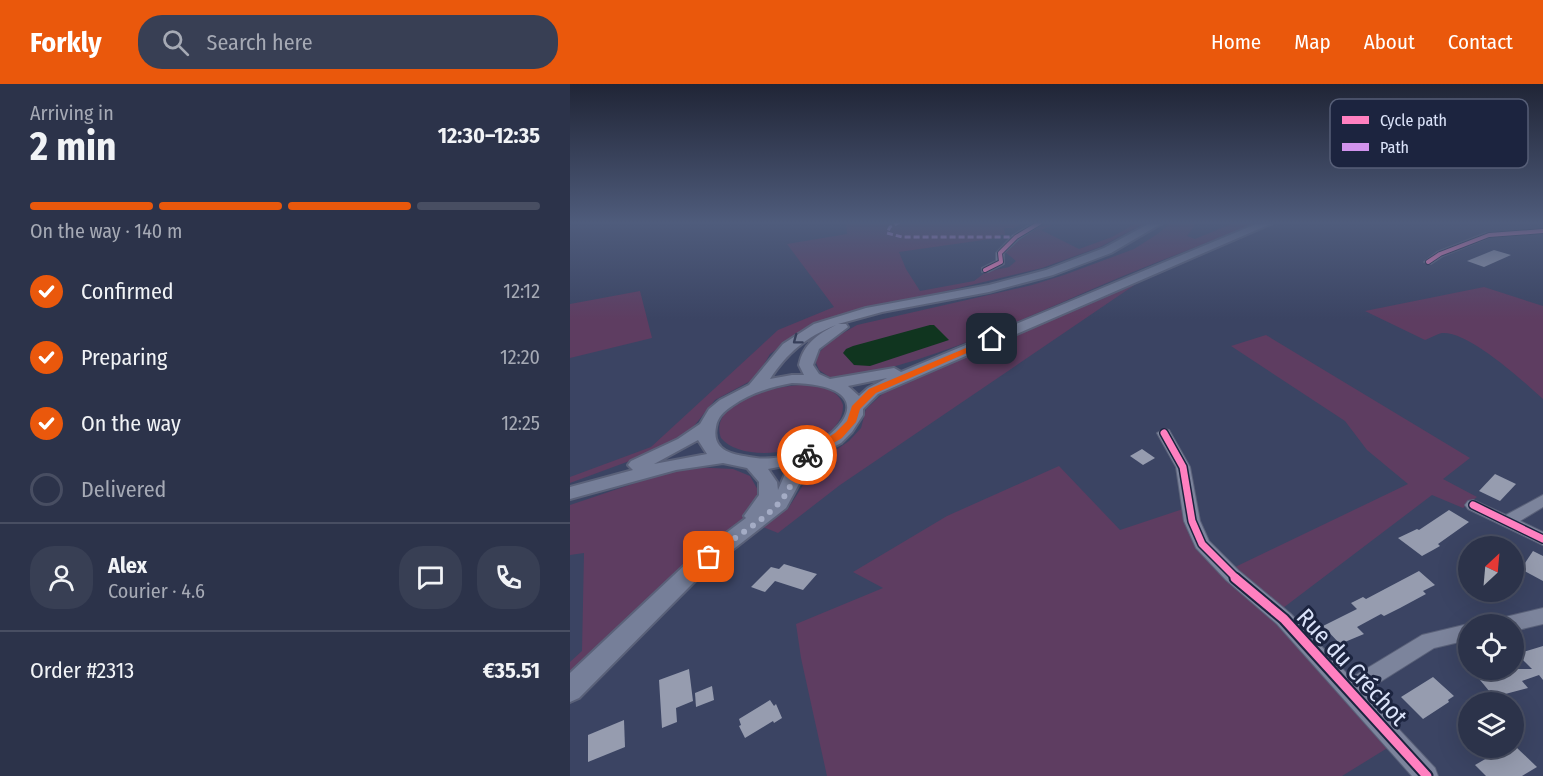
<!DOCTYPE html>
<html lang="en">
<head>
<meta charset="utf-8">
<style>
  :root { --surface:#2c334a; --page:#383f54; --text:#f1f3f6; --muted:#a6aab5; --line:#484e62; --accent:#ea580c }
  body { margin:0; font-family:"Fira Sans Condensed",sans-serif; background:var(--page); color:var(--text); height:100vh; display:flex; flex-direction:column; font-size:22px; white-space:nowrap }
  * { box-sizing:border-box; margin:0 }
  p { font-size:20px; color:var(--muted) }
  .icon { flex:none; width:33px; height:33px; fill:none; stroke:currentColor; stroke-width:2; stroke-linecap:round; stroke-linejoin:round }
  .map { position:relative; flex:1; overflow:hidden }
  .details { display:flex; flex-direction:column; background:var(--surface); width:570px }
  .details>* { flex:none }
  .needle { width:39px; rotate:26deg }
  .buttons { position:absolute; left:888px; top:452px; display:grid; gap:12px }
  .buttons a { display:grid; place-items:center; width:66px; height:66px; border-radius:50%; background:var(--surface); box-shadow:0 6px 24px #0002,0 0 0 2px var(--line); font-size:30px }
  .pin { position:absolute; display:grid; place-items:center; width:51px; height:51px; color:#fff; margin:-26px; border-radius:12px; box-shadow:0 3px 9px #0006 }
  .courier { position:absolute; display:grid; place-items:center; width:60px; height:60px; margin:-30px; border:4px solid #ea580c; border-radius:50%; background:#fff; color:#222; box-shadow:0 2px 8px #0007 }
  .head em { font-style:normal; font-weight:700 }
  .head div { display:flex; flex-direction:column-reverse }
  .head { display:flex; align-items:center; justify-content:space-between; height:102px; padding:0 30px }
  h1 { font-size:39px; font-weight:700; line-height:45px }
  .bar { display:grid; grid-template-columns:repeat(4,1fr); gap:9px 6px; align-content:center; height:72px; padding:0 30px }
  .bar i { height:8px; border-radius:4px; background:var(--line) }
  .bar .active { background:var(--accent) }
  .bar p { grid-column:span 4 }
  .line { display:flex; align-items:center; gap:15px; padding:0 30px; border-top:2px solid var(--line) }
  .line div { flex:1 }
  .round { display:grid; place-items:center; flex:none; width:63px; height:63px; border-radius:24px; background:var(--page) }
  ol { padding:0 30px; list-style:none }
  li { display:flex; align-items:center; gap:18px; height:66px }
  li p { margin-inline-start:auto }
  li .icon { padding:6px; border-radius:50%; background:var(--accent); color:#fff; stroke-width:4 }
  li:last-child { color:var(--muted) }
  li i { width:33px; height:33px; border:3px solid var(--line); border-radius:50% }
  header { display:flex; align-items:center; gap:36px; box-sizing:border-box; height:84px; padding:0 30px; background:var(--accent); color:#fff }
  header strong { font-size:28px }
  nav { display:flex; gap:33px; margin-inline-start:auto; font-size:21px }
  .search { width:420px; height:54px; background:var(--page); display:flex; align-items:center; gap:15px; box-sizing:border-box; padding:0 21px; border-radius:24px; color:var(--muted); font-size:22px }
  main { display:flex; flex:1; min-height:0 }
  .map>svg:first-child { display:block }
  .green { fill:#5e3d61 }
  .water { fill:#10351f }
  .building { fill:#969caf }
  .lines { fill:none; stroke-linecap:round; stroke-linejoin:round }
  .minor-casing { stroke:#5a6179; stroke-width:2 }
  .major-casing { stroke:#5a6179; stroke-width:4 }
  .minor { fill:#7c849c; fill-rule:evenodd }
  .major { fill:#767f99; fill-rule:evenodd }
  .quiet { stroke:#d193ec; stroke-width:3; stroke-dasharray:6 3; stroke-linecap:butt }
  .cycleway-far2-casing { stroke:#1c243f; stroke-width:6 }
  .cycleway-far1-casing { stroke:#1c243f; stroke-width:10 }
  .cycleway-casing { stroke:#1c243f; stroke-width:13 }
  .cycleway-far2 { stroke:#ff80c0; stroke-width:4 }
  .cycleway-far1 { stroke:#ff80c0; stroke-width:7 }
  .cycleway { stroke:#ff80c0; stroke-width:9 }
  .oneway { stroke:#373f5a }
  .route { fill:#ea580c }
  .done { stroke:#a4acc5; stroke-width:6; stroke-dasharray:0 10.8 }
  .labels { text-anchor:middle; stroke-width:6; stroke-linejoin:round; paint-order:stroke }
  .near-street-label { font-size:24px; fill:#dce4fa; stroke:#1c243f }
  .key { fill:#1c243f; stroke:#565e77; stroke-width:1.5 }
  .key-label { font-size:16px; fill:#dce4fa }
</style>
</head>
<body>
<header>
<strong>Forkly</strong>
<div class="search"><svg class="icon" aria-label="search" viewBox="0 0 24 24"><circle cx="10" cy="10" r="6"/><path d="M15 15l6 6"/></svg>Search here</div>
<nav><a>Home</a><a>Map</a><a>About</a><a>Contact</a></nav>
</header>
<main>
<section class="details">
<div class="head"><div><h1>2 min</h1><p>Arriving in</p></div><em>12:30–12:35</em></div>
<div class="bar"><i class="active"></i><i class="active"></i><i class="active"></i><i></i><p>On the way · 140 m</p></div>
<ol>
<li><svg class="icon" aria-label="check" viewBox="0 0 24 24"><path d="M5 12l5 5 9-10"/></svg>Confirmed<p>12:12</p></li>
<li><svg class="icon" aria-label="check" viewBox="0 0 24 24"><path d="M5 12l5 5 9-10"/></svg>Preparing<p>12:20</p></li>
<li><svg class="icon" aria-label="check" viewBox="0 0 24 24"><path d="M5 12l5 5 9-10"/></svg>On the way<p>12:25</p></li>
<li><i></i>Delivered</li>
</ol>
<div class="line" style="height:108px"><a class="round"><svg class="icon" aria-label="person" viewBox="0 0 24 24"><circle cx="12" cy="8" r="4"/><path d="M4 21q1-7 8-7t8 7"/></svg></a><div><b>Alex</b><p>Courier · 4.6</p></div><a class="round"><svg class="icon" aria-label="chat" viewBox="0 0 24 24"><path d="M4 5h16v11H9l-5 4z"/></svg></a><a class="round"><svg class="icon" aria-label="phone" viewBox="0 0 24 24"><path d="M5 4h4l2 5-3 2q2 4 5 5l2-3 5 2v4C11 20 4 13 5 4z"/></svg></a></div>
<div class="line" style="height:78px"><div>Order #2313</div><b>€35.51</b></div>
</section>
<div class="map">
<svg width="973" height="692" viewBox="0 0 973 692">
  <rect width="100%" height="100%" fill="#3b4463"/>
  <g class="green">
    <path d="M 276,138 L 452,138 L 444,144 L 434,144 L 435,151 L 427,151 L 427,154 L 329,168 L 336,185 L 350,207 L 404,197 L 416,188 L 439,183 L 446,177 L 435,168 L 464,144 L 484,140 L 471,146 L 509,165 L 542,153 L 568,138 L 577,138 L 530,163 L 472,184 L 251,237 L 232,247 L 200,270 L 186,294 L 145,316 L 120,347 L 100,362 L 0,399 L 0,393 L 81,363 L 208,246 L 264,223 L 217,160 L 277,150 Z"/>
    <path d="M 601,138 L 627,138 L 617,152 L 625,155 L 666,138 L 688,138 C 638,159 588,177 539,198 C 454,234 373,274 282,293 L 274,291 L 261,294 L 249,286 L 244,274 L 261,256 L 287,241 L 462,201 L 494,191 L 564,165 L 589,149 Z"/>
    <path d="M 566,200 L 270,401 L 208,449 L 193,443 L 219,423 L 239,392 L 243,382 L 279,357 L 291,344 L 296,325 L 319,304 Z"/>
    <path d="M 914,203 L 973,222 L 973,315 C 953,297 899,247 872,249 C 867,250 860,254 855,256 L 795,227 Z"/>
    <path d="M 70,207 L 82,254 L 0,274 L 0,220 Z"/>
    <path d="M 696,251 L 900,374 L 873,395 L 907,413 L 893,424 L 862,411 L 713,524 L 661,485 L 838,400 L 797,366 L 775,337 L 661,262 Z"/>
    <path d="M 236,301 C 251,302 268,305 273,321 C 275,365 176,385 151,354 C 137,316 210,300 236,301 Z"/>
    <path d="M 489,382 L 550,446 L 616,424 L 619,437 L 819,663 L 772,692 L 257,692 L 231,574 L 226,540 L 313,504 L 283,488 L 377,432 Z"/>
    <path d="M 121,383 L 163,385 L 180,392 L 189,408 L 173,435 L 0,590 L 0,578 L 12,567 L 14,469 L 0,471 L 0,421 L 83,393 Z"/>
  </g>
  <path class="water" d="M 360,241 L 364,241 L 379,256 L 300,282 L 284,281 L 273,269 L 276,265 L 283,262 Z"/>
  <g class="building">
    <path d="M 924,166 L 941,171 L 914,183 L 897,177 Z"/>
    <path d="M 572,365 L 585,374 L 573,381 L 560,372 Z"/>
    <path d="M 925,390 L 946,400 L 930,417 L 909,407 Z"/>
    <path d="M 879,426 L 899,438 L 868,460 L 870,462 L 863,466 L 852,472 L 828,454 L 847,445 L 849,446 Z"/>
    <path d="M 963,467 L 973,472 L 973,497 L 951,485 Z"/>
    <path d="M 214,480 L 247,490 L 233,506 L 205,497 L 195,508 L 181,503 L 201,483 L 209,485 Z"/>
    <path d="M 849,487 L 865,501 L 853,507 L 856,510 L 830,524 L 814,532 L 811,530 L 787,543 L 794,550 L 770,560 L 753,542 L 787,525 L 781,519 L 793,513 L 796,515 Z"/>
    <path d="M 973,562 L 973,596 L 969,591 L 952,597 L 958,604 L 924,613 L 901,585 L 962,585 L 947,570 Z"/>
    <path d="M 119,585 L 123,617 L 106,624 L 107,638 L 92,644 L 89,596 Z"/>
    <path d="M 863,593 L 884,612 L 878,616 L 879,618 L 853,635 L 831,613 Z"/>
    <path d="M 142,602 L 144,616 L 126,623 L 125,609 Z"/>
    <path d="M 200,616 L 204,622 L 206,620 L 212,634 L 204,639 L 203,637 L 175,654 L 169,642 L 171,641 L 169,635 Z"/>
    <path d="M 54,636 L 55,663 L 18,678 L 18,651 Z"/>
    <path d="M 936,663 L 946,663 L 967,683 L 952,692 L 916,692 L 905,681 Z"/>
  </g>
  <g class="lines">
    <g class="minor-casing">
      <g id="minor">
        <path d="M 465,138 L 475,138 L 449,155 L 434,169 L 434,180 L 418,188 L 412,188 L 412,184 L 426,177 L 426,169 L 443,151 Z"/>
        <path d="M 973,145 L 973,149 L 920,153 L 873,172 L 861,180 L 854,178 L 867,168 L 916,149 Z"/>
        <path d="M 594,345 L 599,346 L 620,383 L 630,437 L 639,457 L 668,486 L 721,530 L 781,594 L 852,551 L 898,540 L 898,556 L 864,564 L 794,608 L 865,684 L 868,692 L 842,692 L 707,540 L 656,496 L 626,464 L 614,437 L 606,383 L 587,349 Z"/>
        <path d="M 973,411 L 973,423 L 950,437 L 973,448 L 973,461 L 898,425 L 895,421 L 898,417 L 903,416 L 936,431 Z"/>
        <path d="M 973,524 L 973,540 L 944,547 L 944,540 L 929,540 L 931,534 Z"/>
      </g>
    </g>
    <g class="major-casing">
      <path id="major" d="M 582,138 L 594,138 L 541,169 L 483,191 L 419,208 L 312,228 L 268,240 L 276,240 L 278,243 L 249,265 L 243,281 L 249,290 L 260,295 L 324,284 L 331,288 L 691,138 L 705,138 L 308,310 L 293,325 L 293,331 L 282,348 L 271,359 L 243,374 L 216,424 L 133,489 L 9,614 L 0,618 L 0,589 L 119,477 L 176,434 L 174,432 L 189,411 L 189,398 L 177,384 L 153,379 L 106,386 L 0,415 L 0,403 L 63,386 L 58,381 L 61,377 L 108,355 L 130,340 L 139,325 L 150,316 L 179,301 L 213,260 L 244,240 L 296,224 L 419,201 L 476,186 L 534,164 ZM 266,241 C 248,250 233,260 229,281 L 234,291 L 222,291 L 200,295 C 217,269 236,253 266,241 ZM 317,294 L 298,304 L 289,312 L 278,302 ZM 222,299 C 337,302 246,382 186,374 C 166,371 141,369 146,343 C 147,334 154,327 162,322 C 180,309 201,303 222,299 ZM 128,356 L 137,370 L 84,380 ZM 219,381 L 208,406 L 207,398 L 198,385 Z"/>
    </g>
    <use href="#minor" class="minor"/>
    <use href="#major" class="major"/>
    <path class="quiet" d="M 330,138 L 320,143 L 317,149 L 332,153 L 446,153"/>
    <g class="cycleway-far2-casing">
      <g id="cycleway-far2">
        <path d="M 858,178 L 870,170 L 919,151 L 973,147"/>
        <path d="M 415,186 L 431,178 L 430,169 L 446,153 L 471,138"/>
      </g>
    </g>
    <g class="cycleway-far1-casing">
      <g id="cycleway-far1">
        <path d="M 594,349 L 613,383 L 622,437 L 632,460 L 667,495"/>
        <path d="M 903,421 L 973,455"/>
      </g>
    </g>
    <g class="cycleway-casing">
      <path id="cycleway" d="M 665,494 L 714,535 L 857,692"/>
    </g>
    <use href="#cycleway-far2" class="cycleway-far2"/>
    <use href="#cycleway-far1" class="cycleway-far1"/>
    <use href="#cycleway" class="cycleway"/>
  </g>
  <defs><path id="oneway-chevron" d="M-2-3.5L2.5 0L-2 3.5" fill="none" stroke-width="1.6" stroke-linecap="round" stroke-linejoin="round" transform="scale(1.5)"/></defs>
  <use class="oneway" href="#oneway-chevron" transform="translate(227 256) rotate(143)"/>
  <linearGradient id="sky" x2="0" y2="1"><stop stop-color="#202536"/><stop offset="0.59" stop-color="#4f5c7c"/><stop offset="1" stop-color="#4f5c7c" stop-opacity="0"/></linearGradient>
  <rect width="973" height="235" fill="url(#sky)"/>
  <path class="route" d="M 422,253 L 426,255 L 424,257 L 306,309 L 290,325 L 286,338 L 272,354 L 240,373 L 233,373 L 231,371 L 265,349 L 277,337 L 282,322 L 299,305 Z"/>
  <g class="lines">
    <path class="done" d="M 139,473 C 161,455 190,440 209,419 C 222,405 225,386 237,371"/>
  </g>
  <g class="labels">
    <g class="near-street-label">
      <text transform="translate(782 583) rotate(47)" y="8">Rue du Créchot</text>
    </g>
  </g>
  <rect x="760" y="15" width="198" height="69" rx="9" class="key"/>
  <rect x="772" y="32" width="27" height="8" fill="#ff80c0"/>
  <rect x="772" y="59" width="27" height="8" fill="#d193ec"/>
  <g class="key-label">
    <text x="810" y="42">Cycle path</text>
    <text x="810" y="69">Path</text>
  </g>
</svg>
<div class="buttons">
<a><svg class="needle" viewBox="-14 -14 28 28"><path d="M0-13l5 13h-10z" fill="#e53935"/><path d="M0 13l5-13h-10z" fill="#a6aab5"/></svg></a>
<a><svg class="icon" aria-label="locate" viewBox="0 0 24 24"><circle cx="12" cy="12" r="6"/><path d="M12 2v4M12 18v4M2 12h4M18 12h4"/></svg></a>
<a><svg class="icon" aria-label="layers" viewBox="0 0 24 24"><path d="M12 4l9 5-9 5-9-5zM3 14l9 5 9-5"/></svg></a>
</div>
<div class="pin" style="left:139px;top:473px;background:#ea580c"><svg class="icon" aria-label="bag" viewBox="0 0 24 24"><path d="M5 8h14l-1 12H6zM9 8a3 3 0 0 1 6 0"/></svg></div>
<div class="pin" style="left:422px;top:255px;background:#1f2937"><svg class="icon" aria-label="home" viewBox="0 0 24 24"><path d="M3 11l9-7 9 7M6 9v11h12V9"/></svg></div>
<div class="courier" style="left:237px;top:371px"><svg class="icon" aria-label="bike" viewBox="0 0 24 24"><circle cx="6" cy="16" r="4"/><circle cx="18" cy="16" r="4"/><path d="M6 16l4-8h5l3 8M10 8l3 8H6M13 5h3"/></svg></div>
</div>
</main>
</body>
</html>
